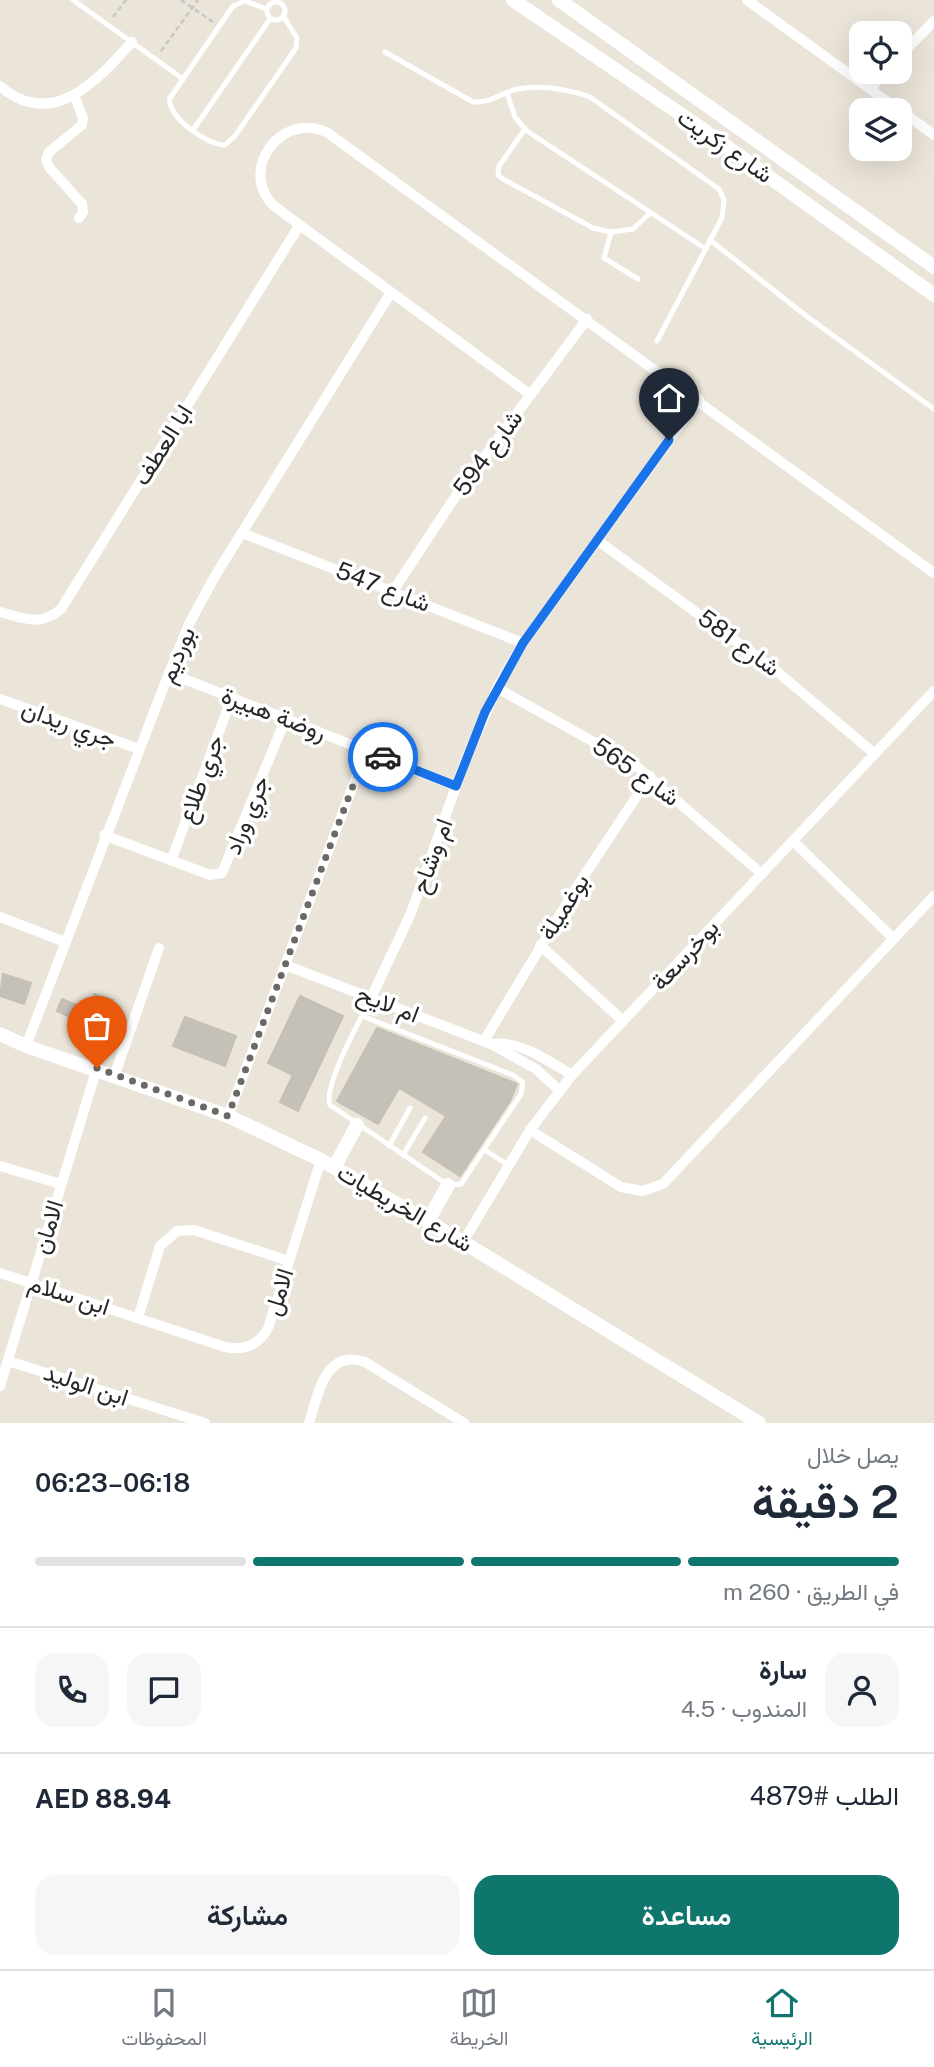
<!DOCTYPE html>
<html lang="ar">
<head>
<meta charset="utf-8">
<style>
  :root { --surface:#fff; --page:#f6f6f7; --text:#1f2937; --muted:#747a83; --line:#e0e1e3; --accent:#0f766e }
  body { margin:0; font-family:"Public Sans",Vazirmatn,sans-serif; background:var(--page); color:var(--text); direction:rtl; height:100vh; display:flex; flex-direction:column; font-size:26px; white-space:nowrap }
  * { box-sizing:border-box; margin:0 }
  p { font-size:23px; color:var(--muted) }
  .icon { flex:none; width:38px; height:38px; fill:none; stroke:currentColor; stroke-width:2; stroke-linecap:round; stroke-linejoin:round }
  .map { position:relative; height:1423px; overflow:hidden; direction:ltr }
  .panel { display:flex; flex-direction:column; background:var(--surface); flex:1 }
  .panel>* { flex:none }
  .tools { position:absolute; left:849px; top:21px; display:grid; gap:14px }
  .tools a { display:grid; place-items:center; width:63px; height:63px; border-radius:14px; background:var(--surface); box-shadow:0 7px 28px #0002; font-size:35px }
  .pin { position:absolute; display:grid; place-items:center; width:60px; height:60px; color:#fff; margin:-72px -30px; border-radius:50% 50% 50% 0; rotate:-45deg; box-shadow:0 0 7px #0007 }
  .pin .icon { rotate:45deg }
  .courier { position:absolute; display:grid; place-items:center; width:70px; height:70px; margin:-35px; border:5px solid #1a73e8; border-radius:50%; background:#fff; color:#222; box-shadow:0 2px 9px #0007 }
  .headline em { font-style:normal; font-weight:600 }
  .headline div { display:flex; flex-direction:column-reverse }
  .headline { display:flex; align-items:center; justify-content:space-between; height:119px; padding:0 35px }
  h1 { font-size:46px; font-weight:600; line-height:52px }
  .bar { display:grid; grid-template-columns:repeat(4,1fr); gap:10px 7px; align-content:center; height:84px; padding:0 35px }
  .bar i { height:9px; border-radius:5px; background:var(--line) }
  .bar .selected { background:var(--accent) }
  .bar p { grid-column:span 4 }
  .line { display:flex; align-items:center; gap:18px; padding:0 35px; border-top:2px solid var(--line) }
  .line div { flex:1 }
  .round { display:grid; place-items:center; flex:none; width:74px; height:74px; border-radius:21px; background:var(--page) }
  .primary-button { display:flex; gap:14px; margin-top:auto; padding:14px 35px }
  .primary-button a { flex:1; height:80px; border-radius:21px; background:var(--accent); color:#fff; font-size:28px; font-weight:600; line-height:80px; text-align:center }
  .primary-button a+a { background:var(--page); color:var(--text) }
  .tabs { display:flex; justify-content:space-around; align-items:center; height:98px; border-top:2px solid var(--line); background:var(--surface); font-size:19px; color:var(--muted) }
  .tabs a { display:grid; justify-items:center; gap:4px }
  .tabs .selected { color:var(--accent) }
  .map>svg:first-child { display:block }
  .building { fill:#c5c1b9; stroke:#c5c0b3; stroke-width:2 }
  .lines { fill:none; stroke-linecap:round; stroke-linejoin:round }
  .path { stroke:#c7c7c7; stroke-width:2.5; stroke-dasharray:5 3.5; stroke-linecap:butt }
  .service { stroke:#fff; stroke-width:5 }
  .minor { stroke:#fff; stroke-width:10 }
  .tertiary { stroke:#fff; stroke-width:14 }
  .done { stroke:#6b6965; stroke-width:7; stroke-dasharray:0 12.6 }
  .route { stroke:#1a73e8; stroke-width:9 }
  .labels { text-anchor:middle; stroke-width:7; stroke-linejoin:round; paint-order:stroke }
  .street-label { font-size:24px; fill:#272727; stroke:#fff }
</style>
</head>
<body>
<div class="map">
<svg width="934" height="1423" viewBox="0 0 934 1423">
  <rect width="100%" height="100%" fill="#eae4d9"/>
  <g class="building">
    <path d="M 3,974 L 31,983 L 24,1004 L 0,996 Z"/>
    <path d="M 94,994 L 113,1000 L 102,1032 L 57,1011 L 62,999 L 89,1010 Z"/>
    <path d="M 300,996 L 343,1016 L 298,1111 L 280,1102 L 293,1075 L 268,1063 Z"/>
    <path d="M 185,1017 L 236,1036 L 225,1066 L 173,1046 Z"/>
    <path d="M 377,1028 L 517,1084 L 510,1101 L 460,1176 L 423,1152 L 446,1116 L 399,1088 L 378,1124 L 337,1101 Z"/>
  </g>
  <g class="lines">
    <g class="path">
      <path d="M 181,0 L 213,22"/>
      <path d="M 113,17 L 126,0"/>
      <path d="M 161,51 L 198,0"/>
    </g>
    <g class="service">
      <path d="M 73,0 L 183,79"/>
      <circle cx="276" cy="11" r="9"/>
      <path d="M 267,9 L 245,1 L 233,6 L 170,98 C 166,116 208,146 225,145 L 235,136 L 296,48 L 297,38 L 284,17"/>
      <path d="M 385,52 L 473,102 C 489,103 499,95 514,90 C 536,84 569,89 590,97 L 719,189 L 724,200 L 722,218 L 657,341"/>
      <path d="M 507,93 L 515,117 L 527,131 L 706,249"/>
      <path d="M 525,129 L 499,166 L 498,175 L 503,179 L 593,228 L 611,232 L 633,229 L 650,213"/>
      <path d="M 193,130 L 270,19"/>
      <path d="M 611,232 L 604,258 L 638,279"/>
      <path d="M 710,240 L 805,315 L 934,409"/>
      <path d="M 362,1016 L 513,1075 L 523,1082 L 521,1094 L 461,1184 L 448,1185 L 330,1105 C 323,1086 361,1018 371,998"/>
      <path d="M 389,1146 L 410,1108"/>
      <path d="M 485,1150 L 508,1165"/>
      <path d="M 403,1155 L 425,1118"/>
    </g>
    <g class="minor">
      <path d="M 747,0 L 899,110"/>
      <path d="M 900,56 L 934,21"/>
      <path d="M 0,86 C 52,131 97,81 132,42"/>
      <path d="M 870,89 L 885,72"/>
      <path d="M 74,95 L 83,118 L 82,125 L 49,152 L 46,160 L 49,167 L 82,204 L 83,212 L 79,218"/>
      <path d="M 900,110 L 934,135"/>
      <path d="M 531,395 L 274,206 C 237,170 282,110 328,133 L 934,573"/>
      <path d="M 242,533 L 523,643"/>
      <path d="M 597,540 L 774,669 L 875,754"/>
      <path d="M 393,591 L 459,491 L 587,319"/>
      <path d="M 0,612 C 23,618 40,627 61,609 L 299,226"/>
      <path d="M 169,673 L 456,786"/>
      <path d="M 497,688 L 635,765 L 762,874"/>
      <path d="M 0,699 L 139,749"/>
      <path d="M 104,835 L 210,875 L 222,873 L 286,718"/>
      <path d="M 793,841 L 894,939"/>
      <path d="M 171,861 L 232,697"/>
      <path d="M 0,917 L 65,942"/>
      <path d="M 540,945 L 623,1021"/>
      <path d="M 285,965 L 491,1044 L 536,1069 L 559,1090"/>
      <path d="M 371,998 L 411,913 L 465,761 L 497,688 L 523,643 L 699,399"/>
      <path d="M 484,1041 L 576,888 L 650,776"/>
      <path d="M 491,1044 C 521,1040 548,1061 572,1075"/>
      <path d="M 26,1046 L 169,673 L 189,624 L 215,576 L 390,294"/>
      <path d="M 115,1074 L 159,948"/>
      <path d="M 228,1116 L 357,775 L 358,747"/>
      <path d="M 530,1130 L 621,1187 L 642,1191 L 663,1184 L 934,896"/>
      <path d="M 0,1166 L 61,1184"/>
      <path d="M 463,1242 L 530,1130 L 572,1075 L 934,691"/>
      <path d="M 0,1273 L 225,1347 C 244,1351 259,1345 268,1328 L 321,1160"/>
      <path d="M 138,1318 L 160,1246 L 177,1231 L 194,1230 L 289,1261"/>
      <path d="M 8,1361 L 205,1423"/>
      <path d="M 0,1386 L 97,1068"/>
      <path d="M 309,1423 C 318,1395 325,1348 365,1362 L 464,1423"/>
    </g>
    <g class="tertiary">
      <path d="M 513,0 L 698,126 L 934,295"/>
      <path d="M 559,0 L 934,267"/>
      <path d="M 0,1034 L 26,1046 L 228,1116 L 321,1160 L 463,1242 L 759,1423"/>
      <path d="M 335,1166 L 357,1125"/>
      <path d="M 428,1221 L 448,1185"/>
    </g>
  </g>
  <g class="lines">
    <path class="done" d="M 97,1068 L 228,1116 L 357,775 L 375,754 L 383,757"/>
    <path class="route" d="M 383,757 L 456,786 L 485,712 L 523,643 L 669,440"/>
  </g>
  <g class="labels">
    <g class="street-label">
      <text transform="translate(725 146) rotate(35)" y="8">شارع زكريت</text>
      <text transform="translate(163 445) rotate(-58)" y="8">ابا العطف</text>
      <text transform="translate(488 453) rotate(-54)" y="8">شارع 594</text>
      <text transform="translate(383 587) rotate(21)" y="8">شارع 547</text>
      <text transform="translate(739 643) rotate(36)" y="8">شارع 581</text>
      <text transform="translate(177 655) rotate(-67)" y="8">بورديم</text>
      <text transform="translate(274 714) rotate(21)" y="8">روضة هبيرة</text>
      <text transform="translate(69 724) rotate(20)" y="8">جري ريدان</text>
      <text transform="translate(636 772) rotate(35)" y="8">شارع 565</text>
      <text transform="translate(201 779) rotate(-70)" y="8">جري طلاع</text>
      <text transform="translate(247 815) rotate(-68)" y="8">جري وراد</text>
      <text transform="translate(432 856) rotate(-70)" y="8">ام وشاح</text>
      <text transform="translate(564 907) rotate(-58)" y="8">بوغميلة</text>
      <text transform="translate(685 955) rotate(-47)" y="8">بوخرسعة</text>
      <text transform="translate(388 1004) rotate(21)" y="8">ام لايح</text>
      <text transform="translate(405 1208) rotate(30)" y="8">شارع الخريطيات</text>
      <text transform="translate(48 1227) rotate(-73)" y="8">الامان</text>
      <text transform="translate(279 1292) rotate(-73)" y="8">الامل</text>
      <text transform="translate(69 1295) rotate(18)" y="8">ابن سلام</text>
      <text transform="translate(86 1385) rotate(18)" y="8">ابن الوليد</text>
    </g>
  </g>
</svg>
<div class="tools">
<a><svg class="icon" aria-label="locate" viewBox="0 0 24 24"><circle cx="12" cy="12" r="6"/><path d="M12 2v4M12 18v4M2 12h4M18 12h4"/></svg></a>
<a><svg class="icon" aria-label="layers" viewBox="0 0 24 24"><path d="M12 4l9 5-9 5-9-5zM3 14l9 5 9-5"/></svg></a>
</div>
<div class="pin" style="left:97px;top:1068px;background:#ea580c"><svg class="icon" aria-label="bag" viewBox="0 0 24 24"><path d="M5 8h14l-1 12H6zM9 8a3 3 0 0 1 6 0"/></svg></div>
<div class="pin" style="left:669px;top:440px;background:#1f2937"><svg class="icon" aria-label="home" viewBox="0 0 24 24"><path d="M3 11l9-7 9 7M6 9v11h12V9"/></svg></div>
<div class="courier" style="left:383px;top:757px"><svg class="icon" aria-label="car" viewBox="0 0 24 24"><path d="M5 17H2v-5l4-1 3-4h7l3 4 3 1v5h-3M9 17h6M6 11h13"/><circle cx="7" cy="17" r="2"/><circle cx="17" cy="17" r="2"/></svg></div>
</div>
<section class="panel">
<div class="headline"><div><h1>2 دقيقة</h1><p>يصل خلال</p></div><em>06:18–06:23</em></div>
<div class="bar"><i class="selected"></i><i class="selected"></i><i class="selected"></i><i></i><p>في الطريق · 260 m</p></div>
<div class="line" style="height:126px"><a class="round"><svg class="icon" aria-label="person" viewBox="0 0 24 24"><circle cx="12" cy="8" r="4"/><path d="M4 21q1-7 8-7t8 7"/></svg></a><div><b>سارة</b><p>المندوب · 4.5</p></div><a class="round"><svg class="icon" aria-label="chat" viewBox="0 0 24 24"><path d="M4 5h16v11H9l-5 4z"/></svg></a><a class="round"><svg class="icon" aria-label="phone" viewBox="0 0 24 24"><path d="M5 4h4l2 5-3 2q2 4 5 5l2-3 5 2v4C11 20 4 13 5 4z"/></svg></a></div>
<div class="line" style="height:91px"><div>الطلب #4879</div><b>AED 88.94</b></div>
<div class="primary-button"><a>مساعدة</a><a>مشاركة</a></div>
</section>
<nav class="tabs">
<a class="selected"><svg class="icon" aria-label="home" viewBox="0 0 24 24"><path d="M3 11l9-7 9 7M6 9v11h12V9"/></svg>الرئيسية</a>
<a><svg class="icon" aria-label="map" viewBox="0 0 24 24"><path d="M3 6l6-2 6 2 6-2v14l-6 2-6-2-6 2zM9 4v14M15 6v14"/></svg>الخريطة</a>
<a><svg class="icon" aria-label="saved" viewBox="0 0 24 24"><path d="M7 4h10v16l-5-4-5 4z"/></svg>المحفوظات</a>
</nav>
</body>
</html>
